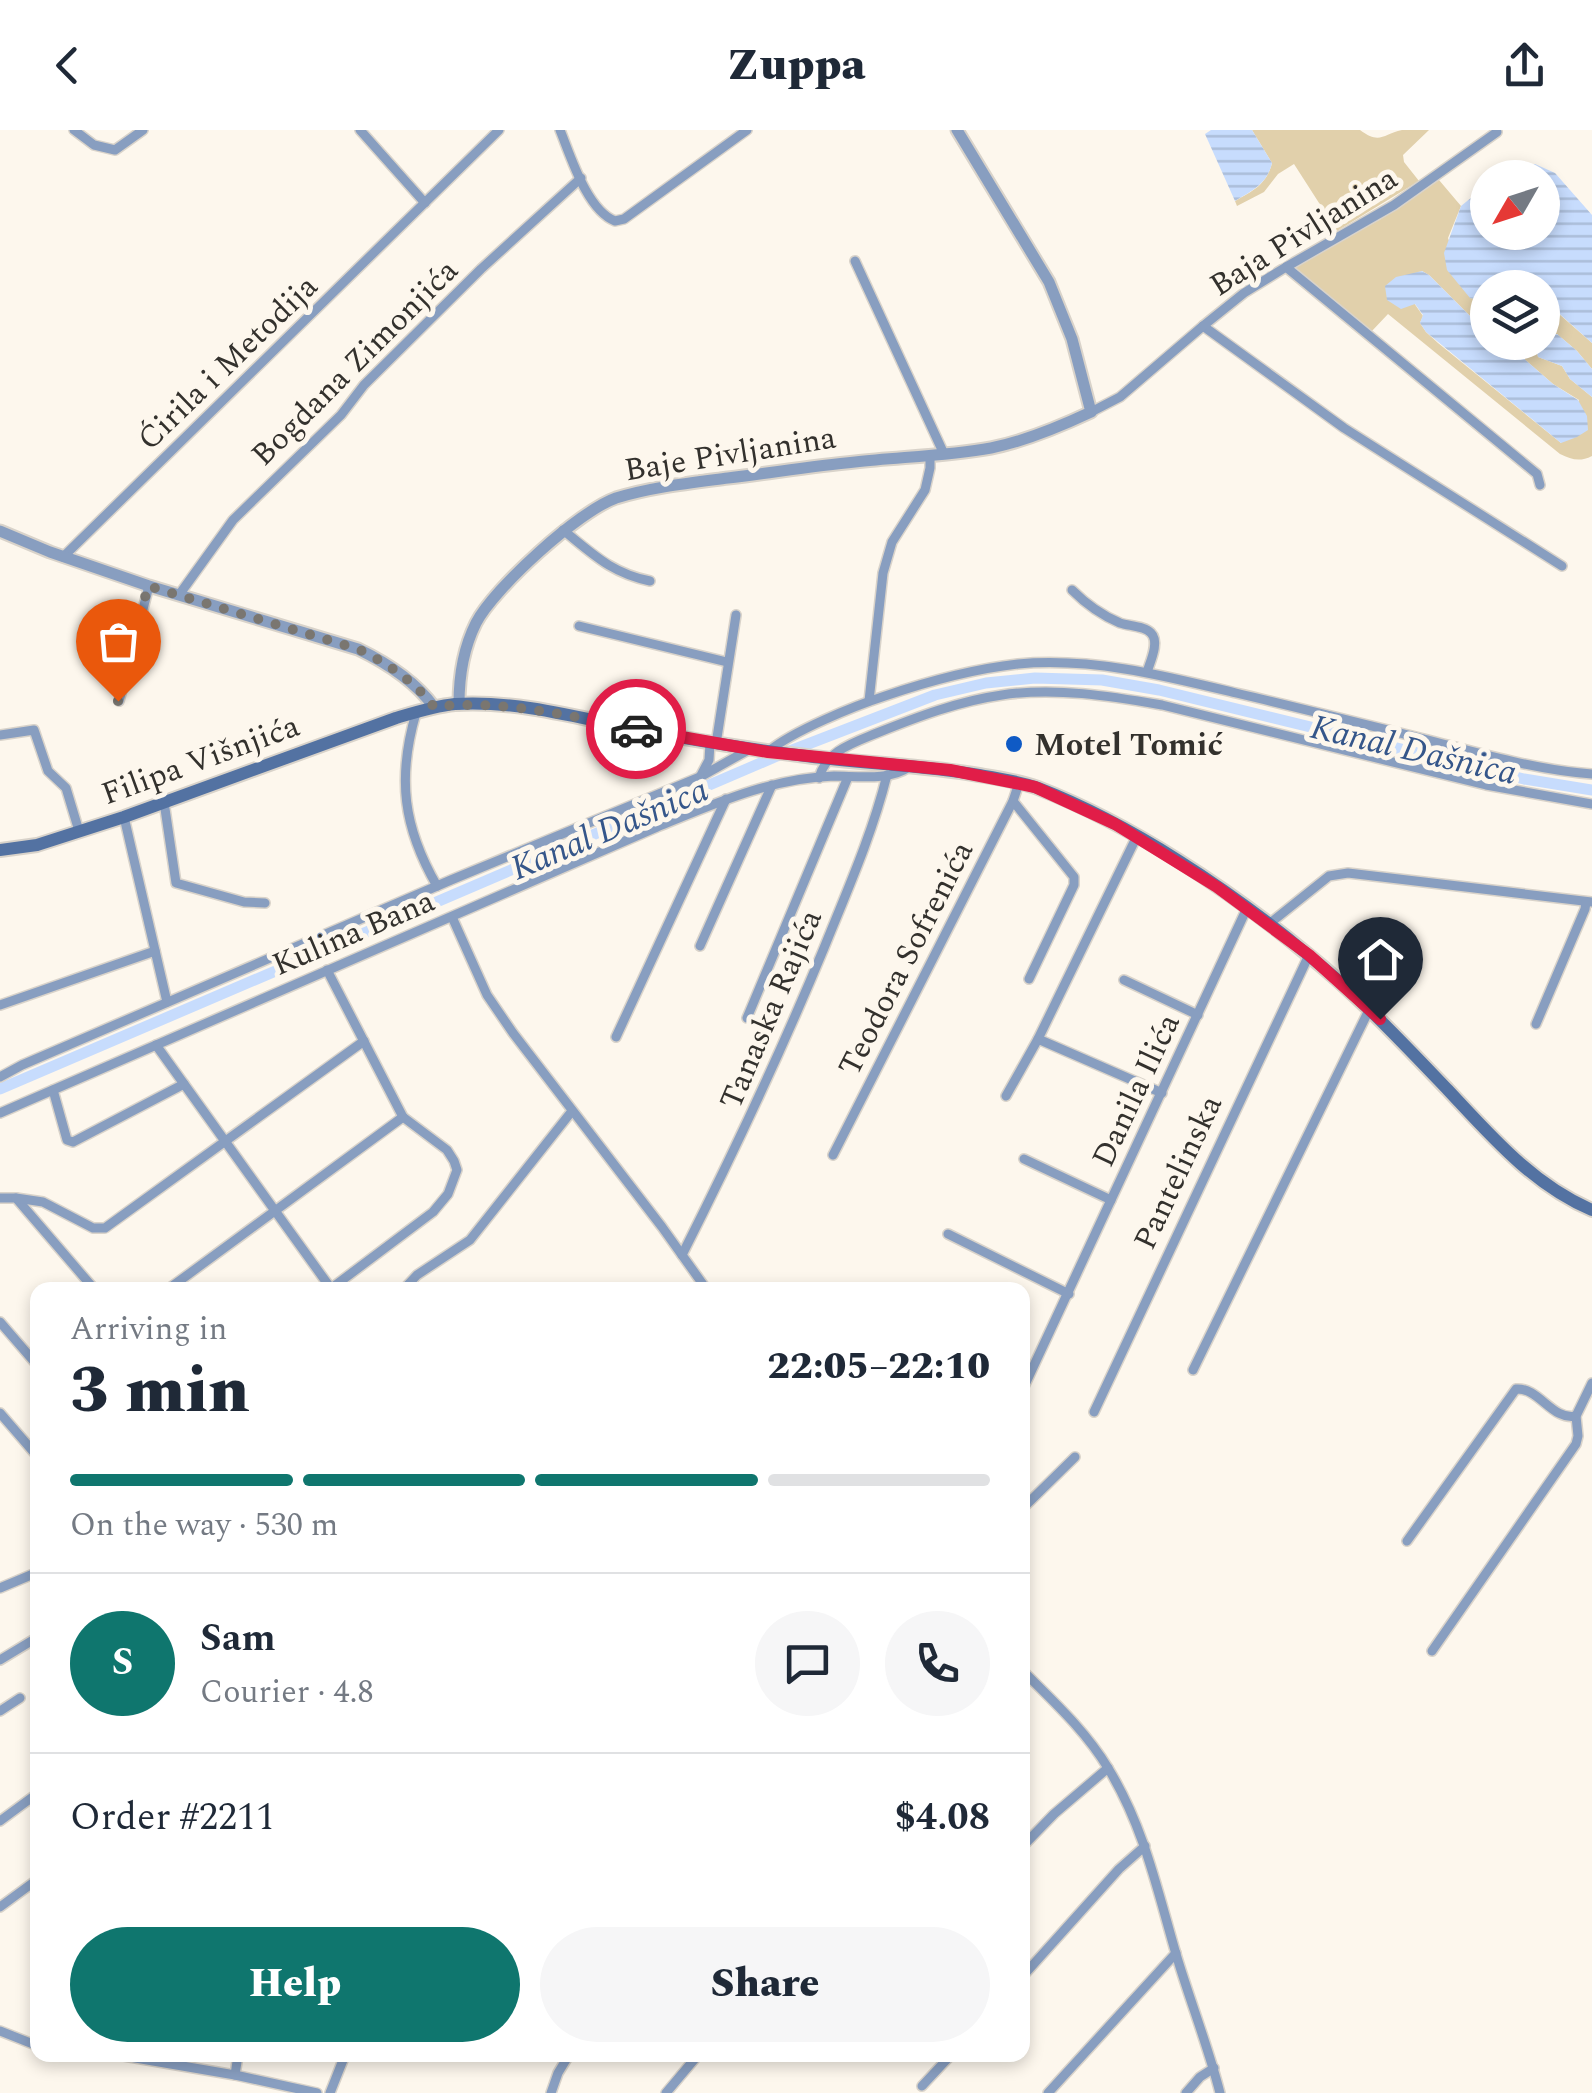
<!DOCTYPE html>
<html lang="en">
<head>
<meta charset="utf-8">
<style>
  :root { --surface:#fff; --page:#f6f6f7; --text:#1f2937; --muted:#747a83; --line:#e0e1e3; --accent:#0f766e }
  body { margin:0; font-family:Spectral,serif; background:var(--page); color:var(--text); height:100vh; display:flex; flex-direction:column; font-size:38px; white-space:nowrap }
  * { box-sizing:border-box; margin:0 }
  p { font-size:32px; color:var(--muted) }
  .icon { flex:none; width:55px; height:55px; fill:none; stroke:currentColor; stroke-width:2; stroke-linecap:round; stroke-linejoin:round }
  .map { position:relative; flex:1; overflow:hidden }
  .details { position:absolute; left:30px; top:1152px; width:1000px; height:780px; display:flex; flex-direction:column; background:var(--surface); border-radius:20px; box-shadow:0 5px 15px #0003 }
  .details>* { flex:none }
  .needle { width:65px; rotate:231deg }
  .controls { position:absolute; left:1470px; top:30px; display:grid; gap:20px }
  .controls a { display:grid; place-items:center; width:90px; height:90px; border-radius:50%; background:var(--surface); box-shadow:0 5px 15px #0003; font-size:50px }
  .pin { position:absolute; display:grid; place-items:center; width:85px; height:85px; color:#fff; margin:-102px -42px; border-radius:50% 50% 50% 0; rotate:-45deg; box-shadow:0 0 10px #0007 }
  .pin .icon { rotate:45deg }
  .courier { position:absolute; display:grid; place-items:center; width:100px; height:100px; margin:-50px; border:8px solid #e11d48; border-radius:50%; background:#fff; color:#222; box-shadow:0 2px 12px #0007 }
  .overview em { font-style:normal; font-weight:800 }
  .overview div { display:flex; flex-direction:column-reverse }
  .overview { display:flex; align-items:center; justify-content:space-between; height:170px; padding:0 40px }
  h1 { font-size:65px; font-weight:800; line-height:75px }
  .bar { display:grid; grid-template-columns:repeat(4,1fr); gap:15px 10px; align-content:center; height:120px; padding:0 40px }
  .bar i { height:12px; border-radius:8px; background:var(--line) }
  .bar .current { background:var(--accent) }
  .bar p { grid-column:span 4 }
  .line { display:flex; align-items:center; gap:25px; padding:0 40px; border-top:2px solid var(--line) }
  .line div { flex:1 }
  .round { display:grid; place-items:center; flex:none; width:105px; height:105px; border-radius:52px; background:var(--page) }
  .button { display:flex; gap:20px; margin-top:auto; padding:20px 40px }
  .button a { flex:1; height:115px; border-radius:60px; background:var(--accent); color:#fff; font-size:40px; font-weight:800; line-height:115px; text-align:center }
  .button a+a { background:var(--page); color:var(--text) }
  header { display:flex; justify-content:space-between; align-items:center; height:130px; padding:0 40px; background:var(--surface); font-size:45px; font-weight:800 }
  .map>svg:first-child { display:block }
  .grass { fill:#e1d0ab }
  .water { fill:url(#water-rules) }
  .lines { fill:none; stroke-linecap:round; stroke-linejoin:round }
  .canal { stroke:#c7dcfd; stroke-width:11 }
  .minor-casing { stroke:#d9d3ca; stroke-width:12 }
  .tertiary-casing { stroke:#d9d3ca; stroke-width:15 }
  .secondary-casing { stroke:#d9d3ca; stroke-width:16 }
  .minor { stroke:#889ec0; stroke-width:9 }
  .tertiary { stroke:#889ec0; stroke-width:11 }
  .secondary { stroke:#5372a2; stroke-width:12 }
  .done { stroke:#7a7670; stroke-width:10; stroke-dasharray:0 18 }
  .route { stroke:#e11d48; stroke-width:12 }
  .poi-dot { fill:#0f5ac5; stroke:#fdf7ed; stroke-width:4 }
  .labels { text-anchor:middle; stroke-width:10; stroke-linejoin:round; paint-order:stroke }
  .street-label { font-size:32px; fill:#33312d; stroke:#fdf7ed }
  .poi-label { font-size:32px; font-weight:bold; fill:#33312d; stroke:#fdf7ed; text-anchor:start }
  .water-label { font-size:35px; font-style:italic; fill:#35568a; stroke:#fdf7ed }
</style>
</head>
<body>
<header><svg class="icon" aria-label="back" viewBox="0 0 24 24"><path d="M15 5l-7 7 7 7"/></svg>Zuppa<svg class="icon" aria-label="share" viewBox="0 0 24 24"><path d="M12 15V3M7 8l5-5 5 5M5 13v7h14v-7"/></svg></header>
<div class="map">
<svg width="1592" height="1963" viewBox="0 0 1592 1963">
  <defs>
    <pattern id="water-rules" width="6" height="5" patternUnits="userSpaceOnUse" patternTransform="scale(2.5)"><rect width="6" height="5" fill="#c7dcfd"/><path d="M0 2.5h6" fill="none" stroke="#abbdd9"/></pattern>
  </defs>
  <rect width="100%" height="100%" fill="#fdf7ed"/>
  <g class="grass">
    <path d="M 1252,0 L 1360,0 C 1380,15 1383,4 1402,0 C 1410,0 1421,0 1429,0 L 1403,25 L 1404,32 L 1419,51 L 1337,101 L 1294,34 L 1278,44 L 1264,62 L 1237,76 L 1235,71 C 1253,61 1267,54 1272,33 Z"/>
    <path d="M 1439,50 L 1461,76 L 1448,108 L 1470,168 L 1487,172 L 1487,197 L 1477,193 L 1429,145 L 1422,141 L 1414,173 L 1423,186 L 1420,193 L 1426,202 L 1438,213 L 1561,313 L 1579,270 L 1553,254 L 1506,213 L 1535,213 L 1538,227 L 1562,236 L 1570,249 L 1592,267 L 1592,326 C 1580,332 1572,330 1560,324 L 1388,184 L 1371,202 L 1294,138 L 1296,135 L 1381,89 Z"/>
    <path d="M 1542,169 L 1592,213 L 1592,239 L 1577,221 L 1557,204 L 1543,207 Z"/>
  </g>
  <g class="water">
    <path d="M 1211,0 L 1252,0 L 1272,33 C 1267,54 1253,60 1235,71 L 1205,4 Z"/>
    <path d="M 1535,34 L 1555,43 L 1592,85 L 1592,213 L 1543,169 L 1542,158 L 1530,157 L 1520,146 L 1506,145 L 1504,157 L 1488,158 L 1487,172 L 1470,168 L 1447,140 L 1444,123 L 1461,76 L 1487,55 L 1488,102 L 1542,102 L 1542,48 L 1498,47 L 1517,38 Z"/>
    <path d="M 1422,141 L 1429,145 L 1477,193 L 1487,197 L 1488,212 L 1506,213 L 1553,254 L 1578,270 L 1587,286 L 1588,300 L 1577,307 L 1561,313 L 1426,202 L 1420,193 L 1423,185 L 1415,174 L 1401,179 L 1387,170 L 1385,156 L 1396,147 Z"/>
    <path d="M 1557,204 L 1577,221 L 1592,239 L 1592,267 L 1570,249 L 1562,236 L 1538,227 L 1535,213 L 1542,212 L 1543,207 Z"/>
  </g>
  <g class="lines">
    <path class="canal" d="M 0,959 L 777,626 L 935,565 L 986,553 L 1035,548 L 1102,550 L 1159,560 L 1524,649 L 1592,660"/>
    <g class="minor-casing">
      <g id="minor">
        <path d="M 74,0 L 94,15 L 115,20 L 143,0"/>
        <path d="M 360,0 L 425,73"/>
        <path d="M 560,0 C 571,27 587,80 615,91 L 624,89 L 747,0"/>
        <path d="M 855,131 L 944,324"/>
        <path d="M 1286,137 L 1537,344 L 1540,355"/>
        <path d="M 1203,196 L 1344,298 L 1562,436"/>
        <path d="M 1091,282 L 1120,267 L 1203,196 L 1244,163 L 1286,137 L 1394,75 L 1497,2"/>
        <path d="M 563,400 C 593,424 611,443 650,451"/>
        <path d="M 63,427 L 499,0"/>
        <path d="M 1072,460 C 1086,474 1101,485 1120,493 C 1128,496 1145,496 1151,503 C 1160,512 1150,532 1147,542"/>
        <path d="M 179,465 L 233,390 L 341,285 L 364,255 L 481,139 L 581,48"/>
        <path d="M 579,496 L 727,532"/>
        <path d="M 119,571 L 149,456"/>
        <path d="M 869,571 L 883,443 L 892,412 L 925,360 L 930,338 L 930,325"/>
        <path d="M 416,583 C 397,648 403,697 437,756"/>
        <path d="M 0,605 L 34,600 L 48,641 L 66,658 L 79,701"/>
        <path d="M 710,613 L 709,630 L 700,647 L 750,619"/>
        <path d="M 716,614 L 736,485"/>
        <path d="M 769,621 C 793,601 854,576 885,566 C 929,551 973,539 1018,534 C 1091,527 1166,546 1236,563 C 1300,578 1364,594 1428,610 C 1482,624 1537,640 1592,644"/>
        <path d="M 819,648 C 826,621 853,613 877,603 C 917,587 959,571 1002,565 C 1055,557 1110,566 1162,575 L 1486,655 L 1592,674"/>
        <path d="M 1013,671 L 1074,747 L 1074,755 L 1029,849"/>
        <path d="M 164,672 L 176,753 L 244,772 L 265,773"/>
        <path d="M 124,687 L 167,872"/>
        <path d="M 452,787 L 487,865 L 513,903 L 662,1097 L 707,1160"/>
        <path d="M 1269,794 L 1329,746 L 1348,743 L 1592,772"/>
        <path d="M 700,816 L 772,655"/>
        <path d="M 327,840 L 403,987 L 447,1020 L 454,1031 L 457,1040 L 448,1064 L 433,1082 L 329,1160"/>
        <path d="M 1124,850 L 1198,885"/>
        <path d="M 0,875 L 155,821"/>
        <path d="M 747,888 L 848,647"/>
        <path d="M 1536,894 L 1585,779 L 1586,772"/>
        <path d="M 616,907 L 726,669"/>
        <path d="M 1038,909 L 1162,963"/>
        <path d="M 156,915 L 332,1160"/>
        <path d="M 0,947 L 22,935 L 451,750 L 700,647"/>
        <path d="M 53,960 L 67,1010 L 73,1012 L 184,954"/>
        <path d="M 1006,966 L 1038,909 L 1137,706"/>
        <path d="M 0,983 L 657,697 C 714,674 771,648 834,646 C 857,646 890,651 909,637"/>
        <path d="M 833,1025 L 1013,671 L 1019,653"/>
        <path d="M 1024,1029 L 1111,1070"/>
        <path d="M 0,1068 L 16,1068 L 95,1160"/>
        <path d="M 16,1068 L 43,1072 L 93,1098 L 105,1098 L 364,911"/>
        <path d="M 948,1104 L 1069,1164"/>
        <path d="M 682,1125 C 733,1024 781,922 824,818 C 847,761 872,705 887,645"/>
        <path d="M 167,1160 L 403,987"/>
        <path d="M 403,1160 L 417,1145 L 470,1110 L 572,981"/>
        <path d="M 0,1192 L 38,1236"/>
        <path d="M 1193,1240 L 1369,880"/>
        <path d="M 1022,1261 L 1247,778"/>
        <path d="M 1094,1282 L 1309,825"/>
        <path d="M 0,1283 L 38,1327"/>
        <path d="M 1022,1379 L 1075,1327"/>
        <path d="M 1407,1411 L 1516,1259 C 1539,1257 1552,1291 1576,1286"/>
        <path d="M 0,1458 L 38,1442"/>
        <path d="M 1432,1521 L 1576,1314 L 1578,1306 L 1576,1286 L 1592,1253"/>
        <path d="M 0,1530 L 38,1507"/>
        <path d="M 1022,1540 C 1053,1571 1085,1600 1108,1638 C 1144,1697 1157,1759 1176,1824 C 1190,1871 1208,1916 1220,1963"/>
        <path d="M 0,1581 L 20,1568"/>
        <path d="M 0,1691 L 38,1663"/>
        <path d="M 1022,1717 L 1054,1684 L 1108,1638"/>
        <path d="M 0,1777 L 38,1749"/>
        <path d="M 1022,1847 L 1119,1739 L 1145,1716"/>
        <path d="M 0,1901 L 38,1916"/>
        <path d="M 118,1925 L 235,1945 L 317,1963"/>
        <path d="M 235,1945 L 238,1925"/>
        <path d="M 922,1956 L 951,1925"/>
        <path d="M 330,1963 L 345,1925"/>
        <path d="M 551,1963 L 558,1943 L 569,1925"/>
        <path d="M 666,1963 L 698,1925"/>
        <path d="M 1048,1963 L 1176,1823"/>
        <path d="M 1186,1963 L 1200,1947 L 1214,1938"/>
      </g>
    </g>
    <g class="tertiary-casing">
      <g id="tertiary">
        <path d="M 0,401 L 50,422 L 149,456 L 358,519 C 387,533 415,551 434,577"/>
        <path d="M 459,574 C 459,547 464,517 476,493 C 494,458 579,381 616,368 C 652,357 690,353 728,348 C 770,343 813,336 855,332 C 900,327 947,326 991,318 C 1026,311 1059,297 1091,282 L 1072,209 L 1049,152 L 957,0"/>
      </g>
    </g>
    <g class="secondary-casing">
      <path id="secondary" d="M 0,720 L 37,715 L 124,687 L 396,588 C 416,582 435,576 455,574 C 514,570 577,587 634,599 C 691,610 748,619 806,626 C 864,634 921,635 979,645 C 998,648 1019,651 1038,658 C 1131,694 1230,760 1307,824 C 1358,865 1403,913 1448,960 C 1491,1006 1533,1055 1592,1080"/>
    </g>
    <use href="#minor" class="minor"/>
    <use href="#tertiary" class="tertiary"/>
    <use href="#secondary" class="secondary"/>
  </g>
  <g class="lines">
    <path class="done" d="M 118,571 L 148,456 L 358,519 C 387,533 414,551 434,577 C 501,569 569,586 636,599"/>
    <path class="route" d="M 636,599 L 768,622 L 950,640 L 1035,657 L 1115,694 L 1217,757 L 1309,825 L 1380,889"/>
  </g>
  <circle class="poi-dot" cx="1014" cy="614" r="10"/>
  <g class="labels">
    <g class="street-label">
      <text transform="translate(1303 101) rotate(-32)" y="11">Baja Pivljanina</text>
      <text transform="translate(227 232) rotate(-44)" y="11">Ćirila i Metodija</text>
      <text transform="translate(354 232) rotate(-45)" y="11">Bogdana Zimonjića</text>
      <text transform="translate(730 323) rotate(-9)" y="11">Baje Pivljanina</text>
      <text transform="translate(200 629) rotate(-20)" y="11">Filipa Višnjića</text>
      <text transform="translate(353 802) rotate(-23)" y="11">Kulina Bana</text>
      <text transform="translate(905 828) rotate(-63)" y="11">Teodora Sofrenića</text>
      <text transform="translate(770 879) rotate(-67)" y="11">Tanaska Rajića</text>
      <text transform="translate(1135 960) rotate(-65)" y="11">Danila Ilića</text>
      <text transform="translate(1177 1042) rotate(-65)" y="11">Pantelinska</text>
    </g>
    <g class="poi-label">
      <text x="1034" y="625">Motel Tomić</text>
    </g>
    <g class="water-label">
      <text transform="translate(1414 619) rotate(13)" y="12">Kanal Dašnica</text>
      <text transform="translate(609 698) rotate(-23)" y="12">Kanal Dašnica</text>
    </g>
  </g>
</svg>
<div class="controls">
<a><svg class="needle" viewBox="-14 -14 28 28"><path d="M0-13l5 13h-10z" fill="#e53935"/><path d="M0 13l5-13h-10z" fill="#747a83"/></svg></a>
<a><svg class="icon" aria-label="layers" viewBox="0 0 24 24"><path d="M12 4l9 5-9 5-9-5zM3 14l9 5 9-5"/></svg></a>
</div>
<div class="pin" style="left:118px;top:571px;background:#ea580c"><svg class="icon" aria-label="bag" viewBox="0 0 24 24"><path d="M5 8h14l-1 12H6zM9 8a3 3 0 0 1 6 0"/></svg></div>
<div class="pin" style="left:1380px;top:889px;background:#1f2937"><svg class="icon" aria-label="home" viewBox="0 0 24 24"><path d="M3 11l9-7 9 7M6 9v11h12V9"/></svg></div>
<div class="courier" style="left:636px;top:599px"><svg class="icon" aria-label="car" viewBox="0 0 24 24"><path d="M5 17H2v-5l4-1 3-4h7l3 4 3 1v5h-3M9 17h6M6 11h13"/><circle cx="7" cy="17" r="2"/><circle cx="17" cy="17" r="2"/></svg></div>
<section class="details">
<div class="overview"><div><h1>3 min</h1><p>Arriving in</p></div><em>22:05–22:10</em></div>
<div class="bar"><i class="current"></i><i class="current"></i><i class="current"></i><i></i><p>On the way · 530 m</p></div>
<div class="line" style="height:180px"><b class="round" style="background:var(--accent);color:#fff">S</b><div><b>Sam</b><p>Courier · 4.8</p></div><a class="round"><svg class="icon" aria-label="chat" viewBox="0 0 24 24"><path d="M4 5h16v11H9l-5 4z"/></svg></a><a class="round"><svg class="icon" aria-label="phone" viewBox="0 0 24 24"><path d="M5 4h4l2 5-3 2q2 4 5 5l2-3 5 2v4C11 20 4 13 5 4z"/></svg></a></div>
<div class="line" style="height:130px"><div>Order #2211</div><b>$4.08</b></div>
<div class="button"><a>Help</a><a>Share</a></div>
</section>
</div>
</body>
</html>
